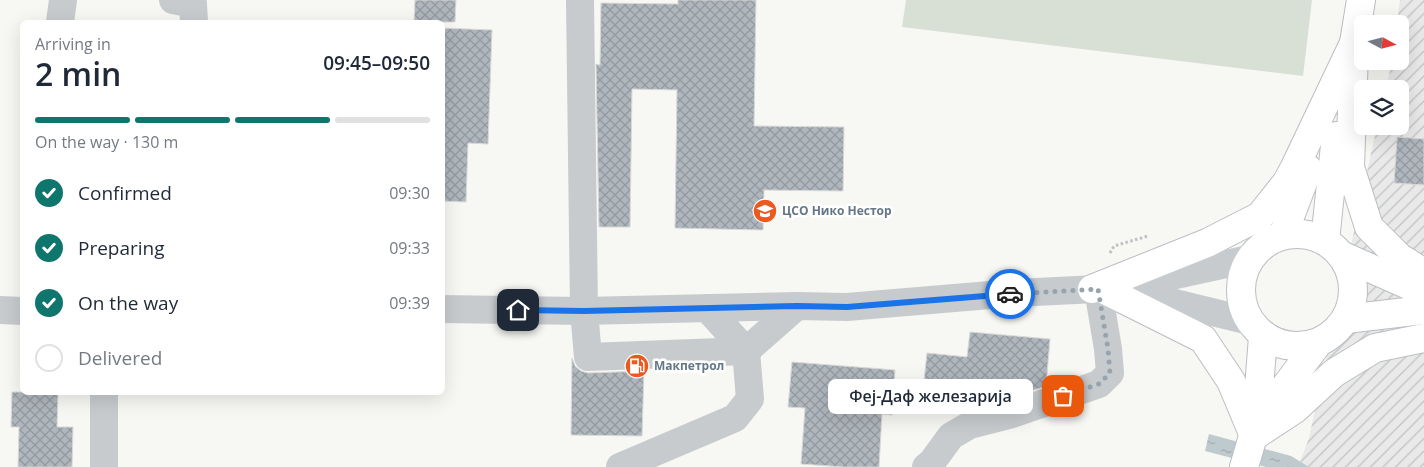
<!DOCTYPE html>
<html lang="en">
<head>
<meta charset="utf-8">
<style>
  :root { --surface:#fff; --page:#f2f2f3; --text:#1f2937; --muted:#747a83; --line:#e0e1e3; --accent:#0f766e }
  body { margin:0; font-family:"Open Sans",sans-serif; background:var(--page); color:var(--text); height:100vh; display:flex; flex-direction:column; font-size:19px; white-space:nowrap }
  * { box-sizing:border-box; margin:0 }
  p { font-size:16px; color:var(--muted) }
  .icon { flex:none; width:28px; height:28px; fill:none; stroke:currentColor; stroke-width:2; stroke-linecap:round; stroke-linejoin:round }
  .map { position:relative; flex:1; overflow:hidden }
  .panel { position:absolute; left:20px; top:20px; width:425px; height:375px; display:flex; flex-direction:column; background:var(--surface); border-radius:8px; box-shadow:0 5px 20px #0002 }
  .panel>* { flex:none }
  .needle { width:32px; rotate:97deg }
  .buttons { position:absolute; left:1354px; top:15px; display:grid; gap:10px }
  .buttons a { display:grid; place-items:center; width:55px; height:55px; border-radius:8px; background:var(--surface); box-shadow:0 5px 20px #0002; font-size:25px }
  .pin { position:absolute; display:grid; place-items:center; width:42px; height:42px; color:#fff; margin:-21px; border-radius:10px; box-shadow:0 2px 8px #0006 }
  .courier { position:absolute; display:grid; place-items:center; width:50px; height:50px; margin:-25px; border:4px solid #1a73e8; border-radius:50%; background:#fff; color:#222; box-shadow:0 1px 6px #0007 }
  .bubble { position:absolute; height:35px; border-radius:8px; background:var(--surface); box-shadow:0 5px 20px #0002; font-size:16px; font-weight:600; line-height:35px; text-align:center }
  .headline em { font-style:normal; font-weight:600 }
  .headline div { display:flex; flex-direction:column-reverse }
  .headline { display:flex; align-items:center; justify-content:space-between; height:85px; padding:0 15px }
  h1 { font-size:32px; font-weight:600; line-height:38px }
  .bar { display:grid; grid-template-columns:repeat(4,1fr); gap:8px 5px; align-content:center; height:60px; padding:0 15px }
  .bar i { height:6px; border-radius:4px; background:var(--line) }
  .bar .active { background:var(--accent) }
  .bar p { grid-column:span 4 }
  ol { padding:0 15px; list-style:none }
  li { display:flex; align-items:center; gap:15px; height:55px }
  li p { margin-inline-start:auto }
  li .icon { padding:5px; border-radius:50%; background:var(--accent); color:#fff; stroke-width:4 }
  li:last-child { color:var(--muted) }
  li i { width:28px; height:28px; border:2px solid var(--line); border-radius:50% }
  .map>svg:first-child { display:block }
  .industrial { fill:url(#industrial-furrows) }
  .green { fill:#d8e0d5 }
  .water { fill:url(#water-ripples) }
  .building { fill:url(#building-cross-hatch); stroke:#d9d9d7 }
  .lines { fill:none; stroke-linecap:round; stroke-linejoin:round }
  .major-casing { stroke:#babec2; stroke-width:30 }
  .path { stroke:#bec1c3; stroke-width:3; stroke-dasharray:2.5 2.5; stroke-linecap:butt }
  .minor { stroke:#c7cbce; stroke-width:28 }
  .major { stroke:#fff; stroke-width:28 }
  .done { stroke:#98a4ad; stroke-width:5; stroke-dasharray:0 9 }
  .route { stroke:#1a73e8; stroke-width:6 }
  .labels { text-anchor:middle; stroke-width:5; stroke-linejoin:round; paint-order:stroke }
  .poi-label { font-size:12px; font-weight:bold; fill:#657687; stroke:#fff; text-anchor:start }
</style>
</head>
<body>
<div class="map">
<svg width="1424" height="467" viewBox="0 0 1424 467">
  <defs>
    <pattern id="industrial-furrows" width="10" height="10" patternUnits="userSpaceOnUse" patternTransform="scale(1.25)"><rect width="10" height="10" fill="#e8e9e8"/><path d="M-1 1l2-2M0 10L10 0M9 11l2-2" fill="none" stroke="#c0c1c2"/></pattern>
    <pattern id="water-ripples" width="26" height="14" patternUnits="userSpaceOnUse" patternTransform="scale(1.25)"><rect width="26" height="14" fill="#bfcace"/><path d="M2 4q2-2 4 0t4 0M15 11q2-2 4 0t4 0" fill="none" stroke="#9fa9ad"/></pattern>
    <pattern id="building-cross-hatch" width="8" height="8" patternUnits="userSpaceOnUse" patternTransform="scale(1.25)"><rect width="8" height="8" fill="#afb6bd"/><path d="M0 0l8 8M0 8l8-8" fill="none" stroke="#92999f"/></pattern>
  </defs>
  <rect width="100%" height="100%" fill="#f7f8f4"/>
  <path class="industrial" d="M 1400,0 L 1424,0 L 1424,467 L 1298,467 L 1309,438 L 1377,126 L 1400,126 L 1400,89 L 1386,89 L 1392,61 L 1400,61 L 1400,24 L 1397,24 Z"/>
  <path class="green" d="M 906,0 L 1312,0 L 1303,76 L 902,27 Z"/>
  <path class="water" d="M 1209,434 L 1291,456 L 1309,467 L 1266,467 L 1205,451 Z"/>
  <g class="building">
    <path d="M 415,0 L 456,0 L 455,22 L 414,22 Z"/>
    <path d="M 678,0 L 756,0 L 754,126 L 844,127 L 843,191 L 764,190 L 763,230 L 675,228 L 677,90 L 632,89 L 630,227 L 599,227 L 596,64 L 600,65 L 601,3 L 678,4 Z"/>
    <path d="M 442,28 L 492,30 L 488,144 L 468,143 L 466,202 L 442,201 Z"/>
    <path d="M 1397,137 L 1424,139 L 1424,185 L 1394,183 Z"/>
    <path d="M 970,332 L 1050,339 L 1046,386 L 1031,391 L 924,381 L 927,353 L 967,357 Z"/>
    <path d="M 572,358 L 575,366 L 581,371 L 588,373 L 644,371 L 642,436 L 571,435 Z"/>
    <path d="M 792,362 L 895,370 L 892,415 L 882,414 L 879,467 L 844,467 L 801,464 L 805,408 L 788,407 Z"/>
    <path d="M 12,392 L 58,392 L 57,427 L 73,427 L 72,467 L 18,467 L 19,427 L 11,427 Z"/>
  </g>
  <g class="lines">
    <g class="major-casing">
      <g id="major">
        <path d="M 1354,53 L 1350,167 L 1369,227 L 1399,257 L 1424,273"/>
        <path d="M 1349,61 L 1354,43 L 1361,0"/>
        <circle cx="1297" cy="290" r="56"/>
        <path d="M 1283,235 L 1308,169"/>
        <path d="M 1325,241 L 1336,136"/>
        <path d="M 1343,256 L 1424,292"/>
        <path d="M 1092,289 L 1207,243 L 1260,216 L 1287,182 L 1294,169 L 1354,43"/>
        <path d="M 1103,289 L 1203,339 L 1231,381 L 1254,436 L 1295,409 L 1334,373 L 1375,348 L 1424,338"/>
        <path d="M 1346,319 L 1424,310"/>
        <path d="M 1256,426 L 1318,343"/>
        <path d="M 1244,467 L 1256,426 L 1263,337"/>
      </g>
    </g>
    <path class="path" d="M 1110,253 L 1114,246 L 1148,236"/>
    <g class="minor">
      <path d="M 173,0 L 193,4 L 194,22"/>
      <path d="M 580,0 L 584,311 L 588,357 L 746,351 L 797,306"/>
      <path d="M 60,22 L 63,0"/>
      <path d="M 1122,290 L 1249,321"/>
      <path d="M 442,309 L 584,311 L 797,306 L 847,307 L 1014,293 L 1116,288 L 1249,259"/>
      <path d="M 0,310 L 22,311"/>
      <path d="M 104,392 L 104,467"/>
      <path d="M 620,467 L 735,418 L 750,399 L 746,351 L 707,308"/>
      <path d="M 926,467 L 932,462 L 951,436 L 970,425 L 1009,415 L 1099,384 L 1110,373 L 1108,349 L 1098,289"/>
    </g>
    <use href="#major" class="major"/>
  </g>
  <g class="lines">
    <path class="done" d="M 1010,294 L 1098,289 L 1108,349 L 1110,373 L 1099,384 L 1063,396"/>
    <path class="route" d="M 518,310 L 584,311 L 797,306 L 847,307 L 1010,294"/>
  </g>
  <defs>
    <g id="school-disc" transform="scale(1.25)"><circle r="9.5" fill="#eb5921" stroke="#fff"/><path d="M0-5L7-2L0 1L-7-2ZM-4 1L0 2.5L4 1V4Q0 6-4 4Z" fill="#fff"/></g>
    <g id="fuel-disc" transform="scale(1.25)"><circle r="9.5" fill="#eb5921" stroke="#fff"/><path d="M-5.5-6h7V0h2V4h1.3V-2.5L3-4.5l.8-.8L6-3V5H2.5V1h-1V6h-7ZM-4.2-4.7v3.2H.2V-4.7Z" fill="#fff"/></g>
  </defs>
  <g fill-rule="evenodd">
    <use href="#school-disc" x="765" y="211"/>
    <use href="#fuel-disc" x="637" y="366"/>
  </g>
  <g class="labels">
    <g class="poi-label">
      <text x="782" y="215">ЦСО Нико Нестор</text>
      <text x="654" y="370">Макпетрол</text>
    </g>
  </g>
</svg>
<div class="buttons">
<a><svg class="needle" viewBox="-14 -14 28 28"><path d="M0-13l5 13h-10z" fill="#e53935"/><path d="M0 13l5-13h-10z" fill="#747a83"/></svg></a>
<a><svg class="icon" aria-label="layers" viewBox="0 0 24 24"><path d="M12 4l9 5-9 5-9-5zM3 14l9 5 9-5"/></svg></a>
</div>
<div class="pin" style="left:1063px;top:396px;background:#ea580c"><svg class="icon" aria-label="bag" viewBox="0 0 24 24"><path d="M5 8h14l-1 12H6zM9 8a3 3 0 0 1 6 0"/></svg></div>
<div class="pin" style="left:518px;top:310px;background:#1f2937"><svg class="icon" aria-label="home" viewBox="0 0 24 24"><path d="M3 11l9-7 9 7M6 9v11h12V9"/></svg></div>
<div class="courier" style="left:1010px;top:294px"><svg class="icon" aria-label="car" viewBox="0 0 24 24"><path d="M5 17H2v-5l4-1 3-4h7l3 4 3 1v5h-3M9 17h6M6 11h13"/><circle cx="7" cy="17" r="2"/><circle cx="17" cy="17" r="2"/></svg></div>
<div class="bubble" style="left:828px;top:379px;width:205px">Феј-Даф железарија</div>
<section class="panel">
<div class="headline"><div><h1>2 min</h1><p>Arriving in</p></div><em>09:45–09:50</em></div>
<div class="bar"><i class="active"></i><i class="active"></i><i class="active"></i><i></i><p>On the way · 130 m</p></div>
<ol>
<li><svg class="icon" aria-label="check" viewBox="0 0 24 24"><path d="M5 12l5 5 9-10"/></svg>Confirmed<p>09:30</p></li>
<li><svg class="icon" aria-label="check" viewBox="0 0 24 24"><path d="M5 12l5 5 9-10"/></svg>Preparing<p>09:33</p></li>
<li><svg class="icon" aria-label="check" viewBox="0 0 24 24"><path d="M5 12l5 5 9-10"/></svg>On the way<p>09:39</p></li>
<li><i></i>Delivered</li>
</ol>
</section>
</div>
</body>
</html>
